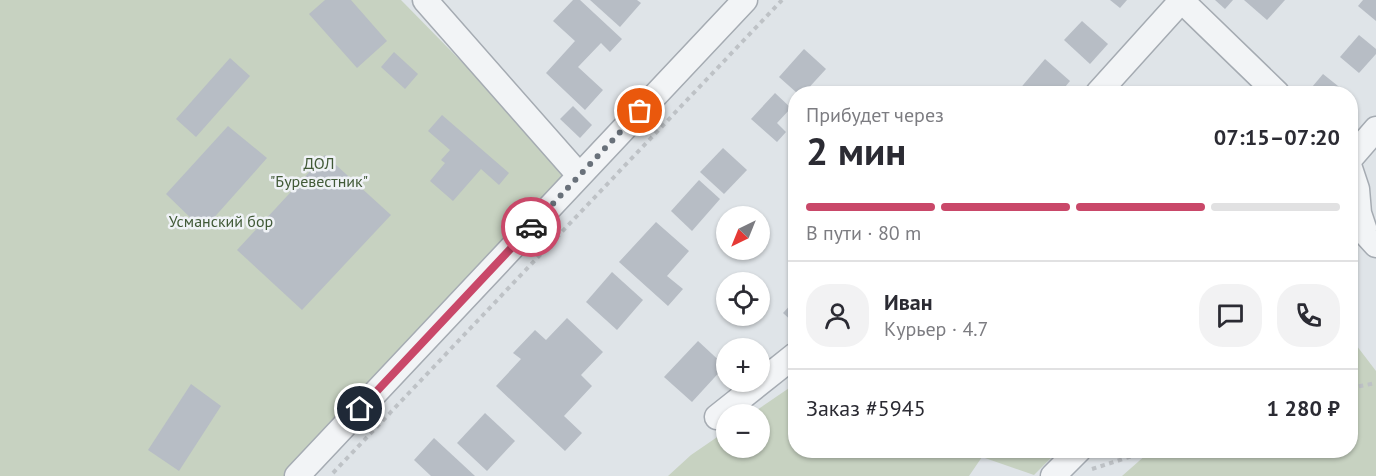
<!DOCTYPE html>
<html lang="ru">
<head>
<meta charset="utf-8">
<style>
  :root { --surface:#fff; --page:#f2f2f3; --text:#2b2b33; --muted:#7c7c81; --line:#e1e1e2; --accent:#c94869 }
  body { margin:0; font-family:"PT Sans",sans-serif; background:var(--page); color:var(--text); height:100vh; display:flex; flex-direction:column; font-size:22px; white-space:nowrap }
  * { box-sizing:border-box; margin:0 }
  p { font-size:20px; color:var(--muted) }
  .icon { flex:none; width:33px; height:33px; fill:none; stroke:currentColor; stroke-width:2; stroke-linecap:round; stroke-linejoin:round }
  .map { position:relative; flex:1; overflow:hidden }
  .drawer { position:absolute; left:788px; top:86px; width:570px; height:372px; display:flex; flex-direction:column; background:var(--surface); border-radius:24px; box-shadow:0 2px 4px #0004 }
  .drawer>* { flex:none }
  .needle { width:39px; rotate:223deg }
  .tools { position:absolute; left:716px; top:206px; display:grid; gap:12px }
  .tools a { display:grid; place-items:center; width:54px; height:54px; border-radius:50%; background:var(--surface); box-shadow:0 2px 4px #0004; font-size:30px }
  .pin { position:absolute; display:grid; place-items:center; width:51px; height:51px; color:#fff; margin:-26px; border:3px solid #fff; border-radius:50%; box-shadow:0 2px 6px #0007 }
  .courier { position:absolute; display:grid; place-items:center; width:60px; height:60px; margin:-30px; border:4px solid #c94869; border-radius:50%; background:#fff; color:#222; box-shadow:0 2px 8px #0007 }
  .headline em { font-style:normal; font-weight:700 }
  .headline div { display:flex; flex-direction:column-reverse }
  .headline { display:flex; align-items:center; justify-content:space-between; height:102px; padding:0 18px }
  h1 { font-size:39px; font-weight:700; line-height:45px }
  .bar { display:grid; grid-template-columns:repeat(4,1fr); gap:9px 6px; align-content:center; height:72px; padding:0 18px }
  .bar i { height:8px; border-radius:4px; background:var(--line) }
  .bar .selected { background:var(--accent) }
  .bar p { grid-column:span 4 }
  .line { display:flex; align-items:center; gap:15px; padding:0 18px; border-top:2px solid var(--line) }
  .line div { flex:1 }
  .round { display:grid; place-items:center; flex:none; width:63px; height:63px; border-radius:24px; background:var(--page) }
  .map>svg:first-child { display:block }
  .green { fill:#c7d2c1 }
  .building { fill:#b7bdc5 }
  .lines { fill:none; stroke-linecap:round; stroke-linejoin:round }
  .minor-casing { stroke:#a5abb2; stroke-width:27 }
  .path { stroke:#bec2c6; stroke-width:4; stroke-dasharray:4.5 4.5; stroke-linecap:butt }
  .minor { stroke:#f2f4f6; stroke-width:24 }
  .done { stroke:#69717a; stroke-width:6; stroke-dasharray:0 10.8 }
  .route { stroke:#c94869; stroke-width:8 }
  .labels { text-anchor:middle; stroke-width:5; stroke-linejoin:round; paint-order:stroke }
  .park-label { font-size:16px; fill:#415a37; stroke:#eff2f6 }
</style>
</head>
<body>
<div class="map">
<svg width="1376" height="476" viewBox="0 0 1376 476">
  <rect width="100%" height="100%" fill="#dfe4e8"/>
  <g class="green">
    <path d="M 0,0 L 401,0 L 571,173 L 285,476 L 0,476 Z"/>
    <path d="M 1350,337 L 1376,371 L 1376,476 L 1122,476 L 1147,454 L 1149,450 L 1350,450 Z"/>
    <path d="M 795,384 L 795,450 L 1059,450 L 1034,475 L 982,457 L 969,476 L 668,476 L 691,455 L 726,431 L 726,447 L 759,447 L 759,414 L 751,414 Z"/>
  </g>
  <g class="building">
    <path d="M 325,0 L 351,0 L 387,41 L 357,68 L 309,14 Z"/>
    <path d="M 573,0 L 580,0 L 622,39 L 610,52 L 601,43 L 578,67 L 603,90 L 585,110 L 546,73 L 575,41 L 553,21 Z"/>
    <path d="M 590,0 L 637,0 L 641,3 L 620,27 Z"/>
    <path d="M 1110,0 L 1127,0 L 1120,8 Z"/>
    <path d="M 1215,0 L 1233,0 L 1225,9 Z"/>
    <path d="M 1244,0 L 1285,0 L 1267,20 Z"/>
    <path d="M 1363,0 L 1376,0 L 1376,21 L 1358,6 Z"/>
    <path d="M 1082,21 L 1108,44 L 1090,64 L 1064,40 Z"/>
    <path d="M 1359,35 L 1376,49 L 1376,54 L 1359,73 L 1340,57 Z"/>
    <path d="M 804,49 L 826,69 L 804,93 L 797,93 L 779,77 Z"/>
    <path d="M 394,52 L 418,74 L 405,89 L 381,67 Z"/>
    <path d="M 230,58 L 250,76 L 196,137 L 176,119 Z"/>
    <path d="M 1045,59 L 1070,81 L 1060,93 L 1021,93 L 1018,91 Z"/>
    <path d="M 1323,74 L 1343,90 L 1340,93 L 1307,93 Z"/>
    <path d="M 775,93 L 791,108 L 777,123 L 786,132 L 777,142 L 751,119 Z"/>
    <path d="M 573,106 L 592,125 L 580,138 L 560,119 Z"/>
    <path d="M 442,115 L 509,173 L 499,185 L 481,169 L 453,201 L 430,181 L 445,163 L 441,160 L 450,150 L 428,131 Z"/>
    <path d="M 228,126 L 267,158 L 203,230 L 166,194 Z"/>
    <path d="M 723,148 L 747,170 L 724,194 L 700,172 Z"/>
    <path d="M 325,155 L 391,215 L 302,310 L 237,250 Z"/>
    <path d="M 699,180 L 720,199 L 692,231 L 671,211 Z"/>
    <path d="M 656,222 L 689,251 L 667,276 L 683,289 L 668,306 L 619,262 Z"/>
    <path d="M 612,272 L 643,300 L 617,330 L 586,302 Z"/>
    <path d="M 795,300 L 795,324 L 783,313 Z"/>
    <path d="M 567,318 L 603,352 L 581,375 L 592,386 L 564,416 L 582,433 L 565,451 L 496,386 L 521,359 L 513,353 L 535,330 L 546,340 Z"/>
    <path d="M 698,341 L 725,366 L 692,402 L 664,377 Z"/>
    <path d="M 191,384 L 221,406 L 179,471 L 148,450 Z"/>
    <path d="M 485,413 L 515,441 L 487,471 L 457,443 Z"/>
    <path d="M 434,438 L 475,476 L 431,476 L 414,460 Z"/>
  </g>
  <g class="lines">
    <g class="minor-casing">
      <g id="minor">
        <path d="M 425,0 L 579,175"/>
        <path d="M 1182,1 L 1277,93"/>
        <path d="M 1098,93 L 1182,0"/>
        <path d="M 1350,159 L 1376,129"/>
        <path d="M 1350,168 L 1357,189 L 1359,213 L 1366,234 L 1376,245"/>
        <path d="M 717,417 L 795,355"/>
        <path d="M 297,476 L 745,0"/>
        <path d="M 1053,476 L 1079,450"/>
      </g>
    </g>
    <g class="path">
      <path d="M 1350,388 L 1376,383"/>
      <path d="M 1092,469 L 1151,450"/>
      <path d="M 333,473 L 782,0"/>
    </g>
    <use href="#minor" class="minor"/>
  </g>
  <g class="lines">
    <path class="done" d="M 531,227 L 640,111"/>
    <path class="route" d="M 360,409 L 531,227"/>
  </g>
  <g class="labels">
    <g class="park-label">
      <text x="319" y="169">ДОЛ<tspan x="319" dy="18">"Буревестник"</tspan></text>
      <text x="221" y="227">Усманский бор</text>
    </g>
  </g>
</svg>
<div class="tools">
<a><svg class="needle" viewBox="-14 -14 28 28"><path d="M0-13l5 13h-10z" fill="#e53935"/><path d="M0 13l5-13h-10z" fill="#7c7c81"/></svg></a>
<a><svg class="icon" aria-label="locate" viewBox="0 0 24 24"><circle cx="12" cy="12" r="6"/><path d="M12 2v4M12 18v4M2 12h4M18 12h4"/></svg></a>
<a>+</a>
<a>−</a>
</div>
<div class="pin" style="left:640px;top:111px;background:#ea580c"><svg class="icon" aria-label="bag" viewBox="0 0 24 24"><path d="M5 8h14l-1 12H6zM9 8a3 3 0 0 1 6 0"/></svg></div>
<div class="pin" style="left:360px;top:409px;background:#1f2937"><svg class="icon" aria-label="home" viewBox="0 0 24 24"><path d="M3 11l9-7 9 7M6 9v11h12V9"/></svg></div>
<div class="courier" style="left:531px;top:227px"><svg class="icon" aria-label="car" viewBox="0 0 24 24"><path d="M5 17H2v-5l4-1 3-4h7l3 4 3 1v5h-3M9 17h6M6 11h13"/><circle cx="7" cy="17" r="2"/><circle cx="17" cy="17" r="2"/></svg></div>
<section class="drawer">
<div class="headline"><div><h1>2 мин</h1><p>Прибудет через</p></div><em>07:15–07:20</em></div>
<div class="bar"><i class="selected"></i><i class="selected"></i><i class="selected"></i><i></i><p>В пути · 80 m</p></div>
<div class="line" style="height:108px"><a class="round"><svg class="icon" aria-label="person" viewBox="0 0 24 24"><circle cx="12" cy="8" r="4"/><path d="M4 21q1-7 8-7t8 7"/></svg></a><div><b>Иван</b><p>Курьер · 4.7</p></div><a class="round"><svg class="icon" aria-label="chat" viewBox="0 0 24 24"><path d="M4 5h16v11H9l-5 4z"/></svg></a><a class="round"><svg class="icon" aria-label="phone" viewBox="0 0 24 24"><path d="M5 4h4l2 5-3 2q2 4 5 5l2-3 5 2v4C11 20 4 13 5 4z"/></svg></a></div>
<div class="line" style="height:78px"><div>Заказ #5945</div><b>1 280 ₽</b></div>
</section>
</div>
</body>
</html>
